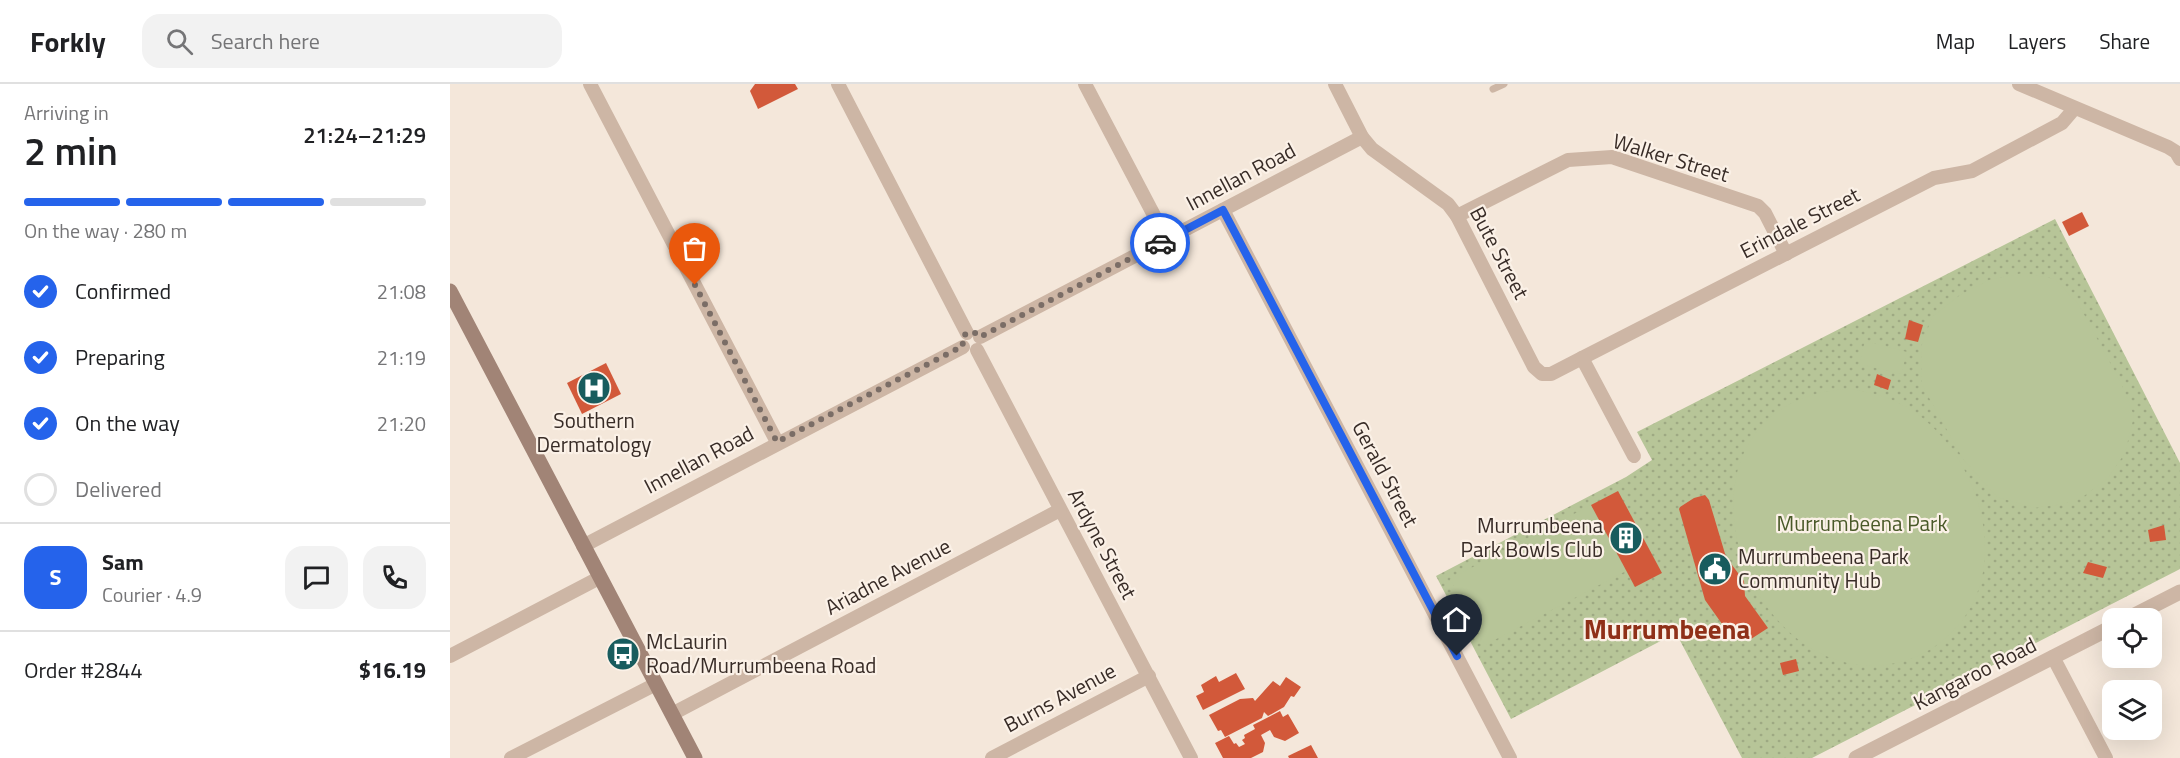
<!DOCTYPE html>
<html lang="en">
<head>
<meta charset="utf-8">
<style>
  :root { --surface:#fff; --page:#f2f2f2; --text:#202124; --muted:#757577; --line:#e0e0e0; --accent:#2563eb }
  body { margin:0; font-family:"Titillium Web",sans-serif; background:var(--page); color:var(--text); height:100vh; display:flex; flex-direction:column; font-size:22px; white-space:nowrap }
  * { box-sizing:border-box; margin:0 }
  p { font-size:20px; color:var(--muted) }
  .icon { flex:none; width:33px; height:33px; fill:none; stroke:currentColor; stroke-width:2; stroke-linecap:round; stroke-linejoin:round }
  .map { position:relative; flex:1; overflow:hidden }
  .side { display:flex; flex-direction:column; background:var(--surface); width:450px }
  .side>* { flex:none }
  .buttons { position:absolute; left:1652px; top:524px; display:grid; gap:12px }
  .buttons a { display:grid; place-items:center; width:60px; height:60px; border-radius:12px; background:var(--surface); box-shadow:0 6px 24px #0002; font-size:30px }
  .pin { position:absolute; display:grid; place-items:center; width:51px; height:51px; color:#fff; margin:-62px -26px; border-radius:50% 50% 50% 0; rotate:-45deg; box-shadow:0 0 6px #0007 }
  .pin .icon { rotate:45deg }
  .courier { position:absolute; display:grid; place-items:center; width:60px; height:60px; margin:-30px; border:4px solid #2563eb; border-radius:50%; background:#fff; color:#222; box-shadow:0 2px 8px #0007 }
  .overview em { font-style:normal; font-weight:600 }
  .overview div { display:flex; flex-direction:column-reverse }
  .overview { display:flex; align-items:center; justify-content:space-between; height:102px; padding:0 24px }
  h1 { font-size:39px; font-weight:600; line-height:45px }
  .bar { display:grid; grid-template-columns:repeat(4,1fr); gap:9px 6px; align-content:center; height:72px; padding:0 24px }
  .bar i { height:8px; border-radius:4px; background:var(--line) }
  .bar .active { background:var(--accent) }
  .bar p { grid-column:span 4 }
  .line { display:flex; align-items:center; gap:15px; padding:0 24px; border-top:2px solid var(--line) }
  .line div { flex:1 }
  .round { display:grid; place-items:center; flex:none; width:63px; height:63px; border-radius:18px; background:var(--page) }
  ol { padding:0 24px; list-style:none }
  li { display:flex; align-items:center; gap:18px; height:66px }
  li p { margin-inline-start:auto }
  li .icon { padding:6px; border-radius:50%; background:var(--accent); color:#fff; stroke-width:4 }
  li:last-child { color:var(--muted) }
  li i { width:33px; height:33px; border:3px solid var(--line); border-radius:50% }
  header { display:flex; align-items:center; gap:36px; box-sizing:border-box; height:84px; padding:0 30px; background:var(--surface); border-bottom:2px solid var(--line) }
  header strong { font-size:28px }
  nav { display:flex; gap:33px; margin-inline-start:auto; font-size:21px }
  .search { width:420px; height:54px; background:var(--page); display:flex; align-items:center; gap:15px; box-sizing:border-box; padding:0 21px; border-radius:18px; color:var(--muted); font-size:22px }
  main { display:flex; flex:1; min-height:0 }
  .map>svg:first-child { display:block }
  .park { fill:url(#park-dots) }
  .pitch { fill:#b7c598 }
  .building { fill:#d2593a }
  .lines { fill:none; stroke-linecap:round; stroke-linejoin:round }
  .service { stroke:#cdb6a5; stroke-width:7 }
  .minor { stroke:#cdb6a5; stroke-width:14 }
  .tertiary { stroke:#cdb6a5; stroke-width:15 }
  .secondary { stroke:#a18476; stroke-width:15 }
  .done { stroke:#7a6d66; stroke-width:6; stroke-dasharray:0 10.8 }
  .route { stroke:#2563eb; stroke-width:8 }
  .labels { text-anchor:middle; stroke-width:4.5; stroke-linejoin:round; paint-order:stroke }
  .street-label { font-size:21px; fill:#382c27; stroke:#fbf1e7 }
  .poi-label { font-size:21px; fill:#382c27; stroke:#fbf1e7; text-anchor:start }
  .park-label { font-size:21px; fill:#495928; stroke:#fbf1e7 }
  .district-label { font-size:27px; font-weight:bold; fill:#8f3018; stroke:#fbf1e7 }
</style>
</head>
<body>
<header>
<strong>Forkly</strong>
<div class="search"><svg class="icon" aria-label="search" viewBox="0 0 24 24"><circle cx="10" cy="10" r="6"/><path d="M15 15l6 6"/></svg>Search here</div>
<nav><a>Map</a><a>Layers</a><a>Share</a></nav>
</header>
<main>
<section class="side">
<div class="overview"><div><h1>2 min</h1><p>Arriving in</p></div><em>21:24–21:29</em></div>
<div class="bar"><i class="active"></i><i class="active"></i><i class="active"></i><i></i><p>On the way · 280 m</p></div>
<ol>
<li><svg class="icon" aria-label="check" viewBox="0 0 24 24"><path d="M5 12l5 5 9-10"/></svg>Confirmed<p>21:08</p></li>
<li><svg class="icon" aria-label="check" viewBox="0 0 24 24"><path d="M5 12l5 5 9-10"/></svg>Preparing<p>21:19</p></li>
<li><svg class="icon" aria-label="check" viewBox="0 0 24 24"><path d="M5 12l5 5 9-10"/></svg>On the way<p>21:20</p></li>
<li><i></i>Delivered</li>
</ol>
<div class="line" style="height:108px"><b class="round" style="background:var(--accent);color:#fff">S</b><div><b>Sam</b><p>Courier · 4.9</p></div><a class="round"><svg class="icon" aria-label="chat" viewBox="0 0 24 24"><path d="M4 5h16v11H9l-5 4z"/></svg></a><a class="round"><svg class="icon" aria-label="phone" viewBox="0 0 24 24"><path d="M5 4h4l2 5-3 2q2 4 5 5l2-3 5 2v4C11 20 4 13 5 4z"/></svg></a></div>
<div class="line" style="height:78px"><div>Order #2844</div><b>$16.19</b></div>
</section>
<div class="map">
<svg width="1730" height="674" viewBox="0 0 1730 674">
  <defs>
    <pattern id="park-dots" width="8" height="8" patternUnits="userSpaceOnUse" patternTransform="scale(1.5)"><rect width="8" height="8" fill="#b7c598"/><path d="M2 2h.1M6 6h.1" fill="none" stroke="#9ea983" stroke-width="1.8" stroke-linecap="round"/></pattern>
  </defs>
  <rect width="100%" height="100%" fill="#f4e7da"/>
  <path class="park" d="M 1605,135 L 1730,379 L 1730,485 L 1362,674 L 1292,674 L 1226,549 L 1061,635 L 986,492 L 1176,393 L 1202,376 L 1187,348 Z"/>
  <g class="pitch">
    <path d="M 1573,189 L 1605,195 L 1629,221 L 1671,299 L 1684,332 L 1675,369 L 1658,394 L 1634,412 L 1614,420 L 1584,424 L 1547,413 L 1513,375 L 1472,301 L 1471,263 L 1482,233 L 1510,211 L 1539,196 Z"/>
    <path d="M 1415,257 L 1457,268 L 1451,290 L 1409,280 Z"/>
    <path d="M 1395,305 C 1422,307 1448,315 1470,332 C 1533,381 1564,491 1499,551 C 1481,568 1459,578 1434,581 C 1283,596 1206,321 1395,305 Z"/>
    <path d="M 1141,421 L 1176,487 L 1035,561 L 1000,495 Z"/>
  </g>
  <g class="building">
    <path d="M 305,0 L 345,0 L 348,5 L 308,25 L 300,7 Z"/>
    <path d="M 1632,128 L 1639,142 L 1619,152 L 1612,138 Z"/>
    <path d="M 1459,236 L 1473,241 L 1468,258 L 1455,255 Z"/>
    <path d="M 156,279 L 171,310 L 132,330 L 117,299 Z"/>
    <path d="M 1427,290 L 1441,296 L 1438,306 L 1424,301 Z"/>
    <path d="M 1168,407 L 1212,489 L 1185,503 L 1141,421 Z"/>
    <path d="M 1255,411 L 1259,416 L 1276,473 L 1294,497 L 1295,512 L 1318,544 L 1301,555 L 1296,548 L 1287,555 L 1282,554 L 1255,516 L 1229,425 L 1230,423 L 1244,414 Z"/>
    <path d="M 1714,441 L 1716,456 L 1700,458 L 1698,446 Z"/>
    <path d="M 1638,478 L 1657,483 L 1653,494 L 1633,489 Z"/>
    <path d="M 1346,575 L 1349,587 L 1333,591 L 1330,579 Z"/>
    <path d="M 786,589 L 795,605 L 753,626 L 746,612 L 754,608 L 751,601 L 766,592 L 769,598 Z"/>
    <path d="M 836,593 L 851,603 L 844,613 L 841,612 L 834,623 L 818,632 L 814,628 L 812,634 L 775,653 L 771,646 L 768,647 L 759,631 L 790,615 L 803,614 L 805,617 L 823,597 L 830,602 Z"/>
    <path d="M 830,627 L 833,633 L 838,630 L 849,649 L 835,657 L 824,653 L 820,646 L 811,651 L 815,659 L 813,668 L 801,674 L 773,674 L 765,659 L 779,652 L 784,660 L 786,659 L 789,663 L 795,660 L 792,656 L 795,654 L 794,651 L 805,645 L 803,641 Z"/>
    <path d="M 861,661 L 868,674 L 839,674 L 838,672 Z"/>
  </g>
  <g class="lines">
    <path class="service" d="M 1043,5 L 1054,0"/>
    <g class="minor">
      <path d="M 140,0 L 327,358"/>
      <path d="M 388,0 L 517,249"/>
      <path d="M 635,0 L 717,156"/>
      <path d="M 885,0 L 912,53 L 922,65 L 998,120 L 1007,132 L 1084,283 L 1092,290 L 1101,290 L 1132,274 L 1484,94 L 1522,87 L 1612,39 L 1624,25"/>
      <path d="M 1569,0 L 1718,63 L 1726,68 L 1730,75"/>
      <path d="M 773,126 L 1060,674"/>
      <path d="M 1007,132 L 1118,76 L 1162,73 L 1308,122 L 1315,129 L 1336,170"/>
      <path d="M 530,253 L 912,53"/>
      <path d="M 527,266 L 741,674"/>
      <path d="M 1132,274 L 1184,372"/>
      <path d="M 133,462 L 513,263"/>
      <path d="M 0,572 L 149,494"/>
      <path d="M 1603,573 L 1656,674"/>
      <path d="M 222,630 L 610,426"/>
      <path d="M 61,674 L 206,600"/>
      <path d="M 542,674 L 699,592"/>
    </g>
    <g class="tertiary">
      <path d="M 1679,534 L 1730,508"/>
      <path d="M 1406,674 L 1662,543"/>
    </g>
    <path class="secondary" d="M 0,207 L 245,674"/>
  </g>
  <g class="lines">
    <path class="done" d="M 245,201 L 327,358 L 513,262 L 512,253 L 517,249 L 524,248 L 530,253 L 710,159"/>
    <path class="route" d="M 710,159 L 773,126 L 1007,572"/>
  </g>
  <defs>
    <g id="hospital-disc" transform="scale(1.725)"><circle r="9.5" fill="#185c5e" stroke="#fbf1e7"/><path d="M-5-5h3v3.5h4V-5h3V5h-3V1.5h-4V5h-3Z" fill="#fff"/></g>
    <g id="building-disc" transform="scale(1.725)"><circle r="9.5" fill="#185c5e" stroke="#fbf1e7"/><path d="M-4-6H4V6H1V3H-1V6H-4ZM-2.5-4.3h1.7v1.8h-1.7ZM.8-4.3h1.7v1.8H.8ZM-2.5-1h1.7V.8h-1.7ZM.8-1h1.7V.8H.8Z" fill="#fff"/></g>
    <g id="civic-disc" transform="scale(1.725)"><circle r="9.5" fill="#185c5e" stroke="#fbf1e7"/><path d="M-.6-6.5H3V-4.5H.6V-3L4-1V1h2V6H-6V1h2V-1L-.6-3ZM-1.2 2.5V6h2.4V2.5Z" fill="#fff"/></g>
    <g id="bus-disc" transform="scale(1.725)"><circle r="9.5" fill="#185c5e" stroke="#fbf1e7"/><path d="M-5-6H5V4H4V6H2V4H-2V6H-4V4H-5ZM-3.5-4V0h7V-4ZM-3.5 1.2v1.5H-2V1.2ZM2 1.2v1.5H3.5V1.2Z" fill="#fff"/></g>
  </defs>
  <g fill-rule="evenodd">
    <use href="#hospital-disc" x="144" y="304"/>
    <use href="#building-disc" x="1176" y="454"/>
    <use href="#civic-disc" x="1265" y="485"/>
    <use href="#bus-disc" x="173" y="570"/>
  </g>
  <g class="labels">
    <g class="street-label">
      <text transform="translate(1221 74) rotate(17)" y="7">Walker Street</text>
      <text transform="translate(791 93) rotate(-28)" y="7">Innellan Road</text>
      <text transform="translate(1350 139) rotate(-27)" y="7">Erindale Street</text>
      <text transform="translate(1049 169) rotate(62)" y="7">Bute Street</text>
      <text transform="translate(249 376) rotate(-28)" y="7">Innellan Road</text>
      <text transform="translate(935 390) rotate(62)" y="7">Gerald Street</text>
      <text transform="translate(652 460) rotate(62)" y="7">Ardyne Street</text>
      <text transform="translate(438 493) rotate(-28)" y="7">Ariadne Avenue</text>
      <text transform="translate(1525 590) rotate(-27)" y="7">Kangaroo Road</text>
      <text transform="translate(610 614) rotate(-28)" y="7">Burns Avenue</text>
    </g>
    <g class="poi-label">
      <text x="144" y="344" text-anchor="middle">Southern<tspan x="144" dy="24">Dermatology</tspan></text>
      <text x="1153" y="449" text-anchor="end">Murrumbeena<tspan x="1153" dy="24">Park Bowls Club</tspan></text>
      <text x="1288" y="480">Murrumbeena Park<tspan x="1288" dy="24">Community Hub</tspan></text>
      <text x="196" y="565">McLaurin<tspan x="196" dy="24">Road/Murrumbeena Road</tspan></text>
    </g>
    <g class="park-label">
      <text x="1412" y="447">Murrumbeena Park</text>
    </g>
    <g class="district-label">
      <text x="1217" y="555">Murrumbeena</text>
    </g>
  </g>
</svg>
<div class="buttons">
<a><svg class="icon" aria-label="locate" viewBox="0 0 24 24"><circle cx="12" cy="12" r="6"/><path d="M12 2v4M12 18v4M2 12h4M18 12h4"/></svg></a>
<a><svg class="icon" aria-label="layers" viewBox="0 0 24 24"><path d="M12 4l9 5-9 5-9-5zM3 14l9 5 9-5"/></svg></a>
</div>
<div class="pin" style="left:245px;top:201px;background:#ea580c"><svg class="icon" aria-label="bag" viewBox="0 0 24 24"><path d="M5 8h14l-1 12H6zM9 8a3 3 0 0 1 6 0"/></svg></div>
<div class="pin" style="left:1007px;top:572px;background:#1f2937"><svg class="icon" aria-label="home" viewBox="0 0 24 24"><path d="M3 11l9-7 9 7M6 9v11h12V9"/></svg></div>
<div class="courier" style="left:710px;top:159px"><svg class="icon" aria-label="car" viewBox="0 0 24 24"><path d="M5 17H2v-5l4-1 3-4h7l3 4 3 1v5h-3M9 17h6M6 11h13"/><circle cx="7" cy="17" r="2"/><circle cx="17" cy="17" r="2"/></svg></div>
</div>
</main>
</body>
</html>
